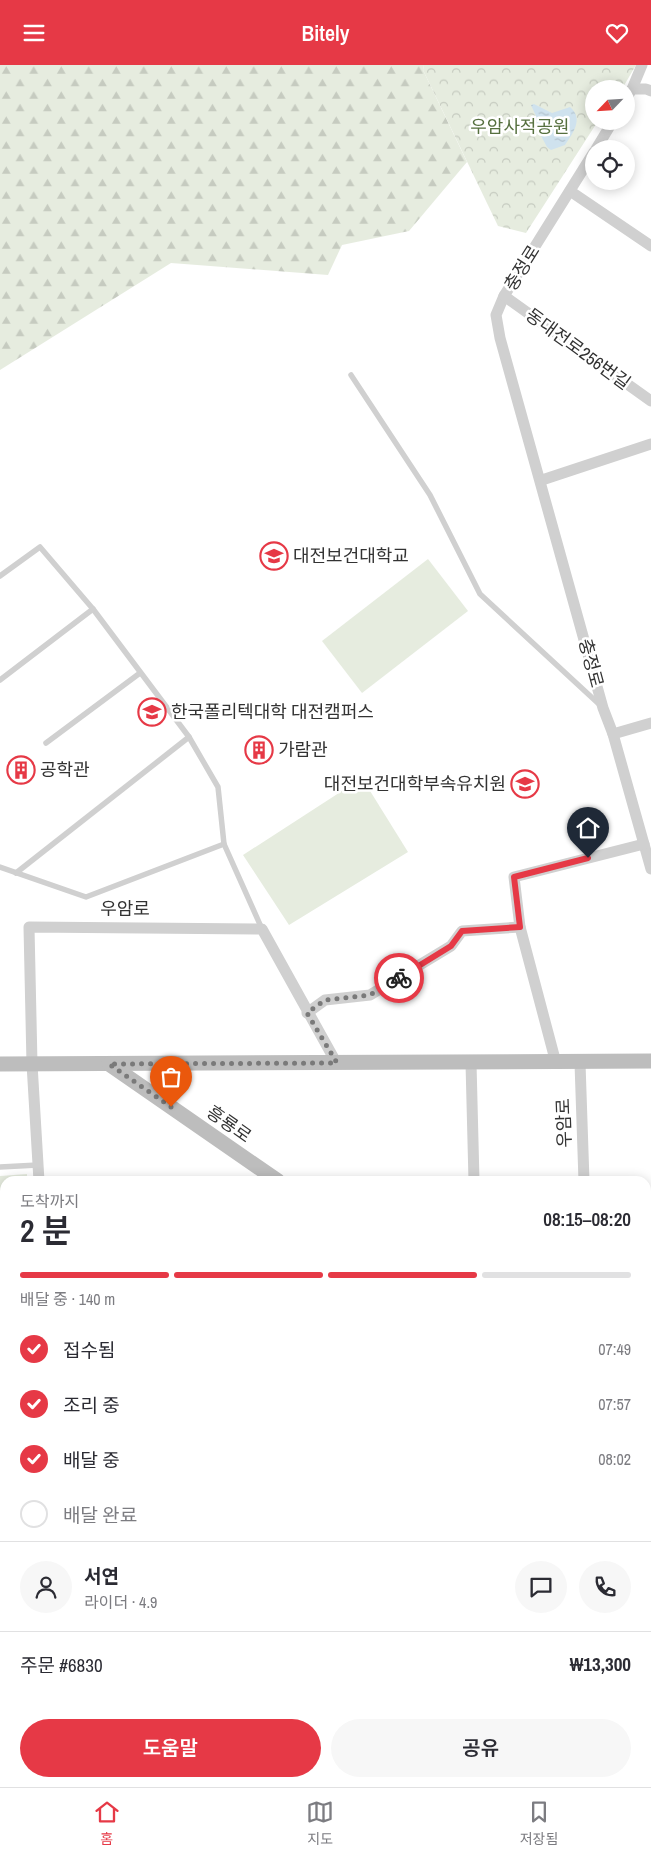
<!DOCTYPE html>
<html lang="ko">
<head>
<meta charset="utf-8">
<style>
  :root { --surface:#fff; --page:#f7f7f7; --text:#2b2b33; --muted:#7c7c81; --line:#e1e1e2; --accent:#e63946 }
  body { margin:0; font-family:"Archivo Narrow","Noto Sans KR",sans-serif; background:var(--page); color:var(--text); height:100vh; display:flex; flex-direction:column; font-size:19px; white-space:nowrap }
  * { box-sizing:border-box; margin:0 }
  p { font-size:16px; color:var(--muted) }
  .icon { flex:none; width:28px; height:28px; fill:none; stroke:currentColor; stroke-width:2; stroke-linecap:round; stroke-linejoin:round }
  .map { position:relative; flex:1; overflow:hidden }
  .details { position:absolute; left:0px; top:1111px; width:651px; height:611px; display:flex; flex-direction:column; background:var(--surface); border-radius:15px 15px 0 0; box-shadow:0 2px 12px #0003 }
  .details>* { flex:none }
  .needle { width:32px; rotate:245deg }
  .controls { position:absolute; left:585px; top:15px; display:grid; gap:10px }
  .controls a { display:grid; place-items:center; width:50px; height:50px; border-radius:50%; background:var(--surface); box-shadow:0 2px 12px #0003; font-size:25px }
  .pin { position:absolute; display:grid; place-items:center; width:42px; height:42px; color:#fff; margin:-51px -21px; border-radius:50% 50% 50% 0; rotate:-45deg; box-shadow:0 0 5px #0007 }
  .pin .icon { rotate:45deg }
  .courier { position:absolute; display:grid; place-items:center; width:50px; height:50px; margin:-25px; border:4px solid #e63946; border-radius:50%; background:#fff; color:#222; box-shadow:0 1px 6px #0007 }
  .headline em { font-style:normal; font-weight:600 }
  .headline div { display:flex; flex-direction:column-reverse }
  .headline { display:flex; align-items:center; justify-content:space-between; height:85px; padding:0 20px }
  h1 { font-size:32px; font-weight:600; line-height:38px }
  .bar { display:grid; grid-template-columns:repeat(4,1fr); gap:8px 5px; align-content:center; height:60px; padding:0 20px }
  .bar i { height:6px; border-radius:4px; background:var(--line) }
  .bar .on { background:var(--accent) }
  .bar p { grid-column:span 4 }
  .line { display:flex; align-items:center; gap:12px; padding:0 20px; border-top:1px solid var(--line) }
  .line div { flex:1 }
  .round { display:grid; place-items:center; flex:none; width:52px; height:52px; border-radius:26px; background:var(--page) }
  ol { padding:0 20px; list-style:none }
  li { display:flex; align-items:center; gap:15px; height:55px }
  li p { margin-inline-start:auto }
  li .icon { padding:5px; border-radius:50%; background:var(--accent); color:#fff; stroke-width:4 }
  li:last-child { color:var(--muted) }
  li i { width:28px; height:28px; border:2px solid var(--line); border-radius:50% }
  .action { display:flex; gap:10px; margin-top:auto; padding:10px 20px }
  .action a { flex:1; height:58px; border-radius:30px; background:var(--accent); color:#fff; font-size:20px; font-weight:600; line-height:58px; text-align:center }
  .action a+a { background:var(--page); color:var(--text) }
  header { display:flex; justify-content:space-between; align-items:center; height:65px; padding:0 20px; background:var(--accent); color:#fff; font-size:22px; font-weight:600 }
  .dock { display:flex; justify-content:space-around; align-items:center; height:70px; border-top:1px solid var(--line); background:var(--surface); font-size:14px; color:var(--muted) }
  .dock a { display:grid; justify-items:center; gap:2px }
  .dock .on { color:var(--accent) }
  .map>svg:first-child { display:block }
  .forest { fill:url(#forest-firs) }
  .cemetery { fill:url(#cemetery-stones) }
  .park { fill:url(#park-crowns) }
  .pitch { fill:#e6ecdf }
  .water { fill:url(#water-ripples) }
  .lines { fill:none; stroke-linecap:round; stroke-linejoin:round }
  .lane { stroke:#d0d0d0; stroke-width:5.5 }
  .street { stroke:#d0d0d0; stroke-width:11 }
  .secondary { stroke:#bdbdbd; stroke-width:15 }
  .done { stroke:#7a7a7a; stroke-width:5; stroke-dasharray:0 9 }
  .route { stroke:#e63946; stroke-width:6 }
  .labels { text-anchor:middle; stroke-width:5; stroke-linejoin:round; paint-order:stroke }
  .park-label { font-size:18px; fill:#56703f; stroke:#fff }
  .street-label { font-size:18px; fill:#333; stroke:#fff }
  .poi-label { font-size:18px; fill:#333; stroke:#fff; text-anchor:start }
</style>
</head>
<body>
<header><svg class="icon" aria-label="menu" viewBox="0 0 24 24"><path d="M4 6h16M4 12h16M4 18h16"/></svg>Bitely<svg class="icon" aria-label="heart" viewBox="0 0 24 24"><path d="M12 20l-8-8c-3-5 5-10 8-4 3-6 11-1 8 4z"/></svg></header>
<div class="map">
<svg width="651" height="1722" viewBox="0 0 651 1722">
  <defs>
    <pattern id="forest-firs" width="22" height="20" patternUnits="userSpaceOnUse" patternTransform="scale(1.25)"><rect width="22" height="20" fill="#e6ecdf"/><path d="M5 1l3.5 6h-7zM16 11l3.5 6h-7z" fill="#c6cbc0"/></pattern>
    <pattern id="cemetery-stones" width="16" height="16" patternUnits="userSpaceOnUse" patternTransform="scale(1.25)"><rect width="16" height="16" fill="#e6ecdf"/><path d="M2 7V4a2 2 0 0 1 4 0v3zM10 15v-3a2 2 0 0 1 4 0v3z" fill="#c6cbc0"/></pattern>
    <pattern id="park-crowns" width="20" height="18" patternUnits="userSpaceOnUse" patternTransform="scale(1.25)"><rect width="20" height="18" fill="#e6ecdf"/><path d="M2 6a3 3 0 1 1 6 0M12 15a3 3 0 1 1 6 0" fill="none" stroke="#c6cbc0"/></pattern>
    <pattern id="water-ripples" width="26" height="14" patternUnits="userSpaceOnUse" patternTransform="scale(1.25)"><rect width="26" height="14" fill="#cfe2ee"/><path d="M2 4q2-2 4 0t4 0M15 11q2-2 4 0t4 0" fill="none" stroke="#b2c2cd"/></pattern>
  </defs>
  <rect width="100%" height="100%" fill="#fff"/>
  <path class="forest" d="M 0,0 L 424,0 L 423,5 L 467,97 L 409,166 L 342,180 L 328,210 L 171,198 L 0,305 Z"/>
  <path class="cemetery" d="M 27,1109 L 27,1116 L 5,1116 L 5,1163 L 0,1165 L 0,1111 Z"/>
  <path class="park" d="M 424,0 L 636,0 L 622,24 L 594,24 L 594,56 L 598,56 L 526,168 L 498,161 L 423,5 Z"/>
  <g class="pitch">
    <path d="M 428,494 L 468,546 L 362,628 L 322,576 Z"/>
    <path d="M 362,713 L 408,787 L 289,860 L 243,790 Z"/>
    <rect x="646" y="1522" width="5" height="160"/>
    <path d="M 646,1694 L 651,1694 L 651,1722 L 631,1722 L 630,1718 L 646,1718 Z"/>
  </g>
  <path class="water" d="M 534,39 L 552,48 L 570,42 C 584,54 573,68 565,80 L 551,85 L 547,82 L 532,54 L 536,51 L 531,40 Z"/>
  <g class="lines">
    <g class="lane">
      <path d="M 351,310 L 430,430 L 480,529 L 600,640"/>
      <path d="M 0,511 L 40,482 L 93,544 L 189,672 L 218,722 L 224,779 L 262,864"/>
      <path d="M 0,615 L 93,544"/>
      <path d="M 46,678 L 140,608"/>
      <path d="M 0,802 L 86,832 L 224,779"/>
      <path d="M 16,808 L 189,672"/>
      <path d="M 0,1102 L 38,1100"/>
    </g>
    <g class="street">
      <path d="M 632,24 L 642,0"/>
      <path d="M 626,34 L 632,24 L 646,24 L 651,26"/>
      <path d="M 596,84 L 613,56"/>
      <path d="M 594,87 L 504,231 L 496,250 L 500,273 L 603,643 L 613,669 L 651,804"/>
      <path d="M 570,126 L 651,181"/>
      <path d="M 504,231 L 651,336"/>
      <path d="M 542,415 L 651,379"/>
      <path d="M 613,669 L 651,658"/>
      <path d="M 307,948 L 325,935 L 370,930 L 451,881 L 462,866 L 520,862"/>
      <path d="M 471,998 L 474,1116"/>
      <path d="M 556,998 L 520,862 L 514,812 L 644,779"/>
      <path d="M 580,998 L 584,1116"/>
      <path d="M 39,1116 L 32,999 L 29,862 L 262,864 L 337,999"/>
      <path d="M 646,1164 L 651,1164"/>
      <path d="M 5,1179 L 2,1190 L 5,1494"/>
      <path d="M 8,1718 L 8,1722"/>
      <path d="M 303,1718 L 303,1722"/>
      <path d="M 451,1718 L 451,1722"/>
      <path d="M 602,1718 L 602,1722"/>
      <path d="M 154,1722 L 154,1718"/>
    </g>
    <g class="secondary">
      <path d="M 0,999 L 651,996"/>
      <path d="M 109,999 L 278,1116"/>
      <path d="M 646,1377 L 651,1380"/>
    </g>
  </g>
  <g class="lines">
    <path class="done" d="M 171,1042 L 109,999 L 337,998 L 307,948 L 325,935 L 370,930 L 399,913"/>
    <path class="route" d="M 399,913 L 451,881 L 462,866 L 520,862 L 514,812 L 588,793"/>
  </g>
  <defs>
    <g id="university-ring" transform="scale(1.4375)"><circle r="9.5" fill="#fff" stroke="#e63946" stroke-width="1.5"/><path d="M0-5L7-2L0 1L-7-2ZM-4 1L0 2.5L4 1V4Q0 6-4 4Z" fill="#e63946"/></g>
    <g id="school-ring" transform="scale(1.4375)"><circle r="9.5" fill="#fff" stroke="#e63946" stroke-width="1.5"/><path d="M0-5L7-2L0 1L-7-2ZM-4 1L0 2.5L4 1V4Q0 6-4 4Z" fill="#e63946"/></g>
    <g id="building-ring" transform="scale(1.4375)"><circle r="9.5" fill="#fff" stroke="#e63946" stroke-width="1.5"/><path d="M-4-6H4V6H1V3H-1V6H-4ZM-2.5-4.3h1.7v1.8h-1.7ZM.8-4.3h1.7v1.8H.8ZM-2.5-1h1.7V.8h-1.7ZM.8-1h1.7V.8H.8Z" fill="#e63946"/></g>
  </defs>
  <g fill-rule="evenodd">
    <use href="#university-ring" x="274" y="491"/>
    <use href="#school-ring" x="152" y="647"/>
    <use href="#building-ring" x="259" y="685"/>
    <use href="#building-ring" x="21" y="705"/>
    <use href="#school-ring" x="525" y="719"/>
  </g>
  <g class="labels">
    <g class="park-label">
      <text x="520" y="68">우암사적공원</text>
    </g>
    <g class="street-label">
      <text transform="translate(522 203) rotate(-58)" y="6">충정로</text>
      <text transform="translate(578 284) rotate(36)" y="6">동대전로256번길</text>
      <text transform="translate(591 598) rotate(75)" y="6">충정로</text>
      <text x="125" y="850">우암로</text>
      <text transform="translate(564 1058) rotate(-92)" y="6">우암로</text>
      <text transform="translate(229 1059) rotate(35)" y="6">흥룡로</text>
    </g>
    <g class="poi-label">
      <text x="293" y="497">대전보건대학교</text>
      <text x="171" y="653">한국폴리텍대학 대전캠퍼스</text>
      <text x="278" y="691">가람관</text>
      <text x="40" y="711">공학관</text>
      <text x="506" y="725" text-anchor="end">대전보건대학부속유치원</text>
    </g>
  </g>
</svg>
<div class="controls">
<a><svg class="needle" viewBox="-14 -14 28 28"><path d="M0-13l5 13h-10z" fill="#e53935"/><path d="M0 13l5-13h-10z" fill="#7c7c81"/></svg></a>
<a><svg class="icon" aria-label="locate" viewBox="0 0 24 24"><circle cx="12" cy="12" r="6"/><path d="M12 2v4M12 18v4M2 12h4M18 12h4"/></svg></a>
</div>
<div class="pin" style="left:171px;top:1042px;background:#ea580c"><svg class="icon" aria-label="bag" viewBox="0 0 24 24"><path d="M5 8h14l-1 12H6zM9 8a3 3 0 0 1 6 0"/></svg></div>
<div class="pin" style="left:588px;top:793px;background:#1f2937"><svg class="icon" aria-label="home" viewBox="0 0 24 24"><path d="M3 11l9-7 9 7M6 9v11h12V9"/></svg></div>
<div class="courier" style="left:399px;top:913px"><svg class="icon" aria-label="bike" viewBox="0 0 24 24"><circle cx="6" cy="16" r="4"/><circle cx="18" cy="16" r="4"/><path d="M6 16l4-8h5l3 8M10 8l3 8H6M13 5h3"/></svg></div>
<section class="details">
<div class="headline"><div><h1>2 분</h1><p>도착까지</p></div><em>08:15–08:20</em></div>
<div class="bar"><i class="on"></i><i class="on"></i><i class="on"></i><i></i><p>배달 중 · 140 m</p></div>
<ol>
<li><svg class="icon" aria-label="check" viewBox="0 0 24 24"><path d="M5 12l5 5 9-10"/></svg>접수됨<p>07:49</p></li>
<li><svg class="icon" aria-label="check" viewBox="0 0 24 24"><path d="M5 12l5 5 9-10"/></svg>조리 중<p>07:57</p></li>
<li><svg class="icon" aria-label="check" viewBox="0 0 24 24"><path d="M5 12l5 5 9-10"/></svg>배달 중<p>08:02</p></li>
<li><i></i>배달 완료</li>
</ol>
<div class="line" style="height:90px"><a class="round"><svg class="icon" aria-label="person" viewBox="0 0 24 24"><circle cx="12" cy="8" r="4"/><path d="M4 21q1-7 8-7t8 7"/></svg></a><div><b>서연</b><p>라이더 · 4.9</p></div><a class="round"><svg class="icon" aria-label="chat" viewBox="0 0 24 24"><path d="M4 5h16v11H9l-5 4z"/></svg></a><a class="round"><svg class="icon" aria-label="phone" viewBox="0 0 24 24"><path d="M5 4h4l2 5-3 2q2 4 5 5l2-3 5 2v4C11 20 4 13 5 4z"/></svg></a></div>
<div class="line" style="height:65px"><div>주문 #6830</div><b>₩13,300</b></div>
<div class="action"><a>도움말</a><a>공유</a></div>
</section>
</div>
<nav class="dock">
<a class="on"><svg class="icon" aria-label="home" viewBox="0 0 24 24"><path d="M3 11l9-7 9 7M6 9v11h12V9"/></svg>홈</a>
<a><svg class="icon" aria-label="map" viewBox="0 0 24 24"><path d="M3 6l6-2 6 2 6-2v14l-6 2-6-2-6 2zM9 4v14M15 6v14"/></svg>지도</a>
<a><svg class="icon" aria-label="saved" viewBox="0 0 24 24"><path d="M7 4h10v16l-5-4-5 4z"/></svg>저장됨</a>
</nav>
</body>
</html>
